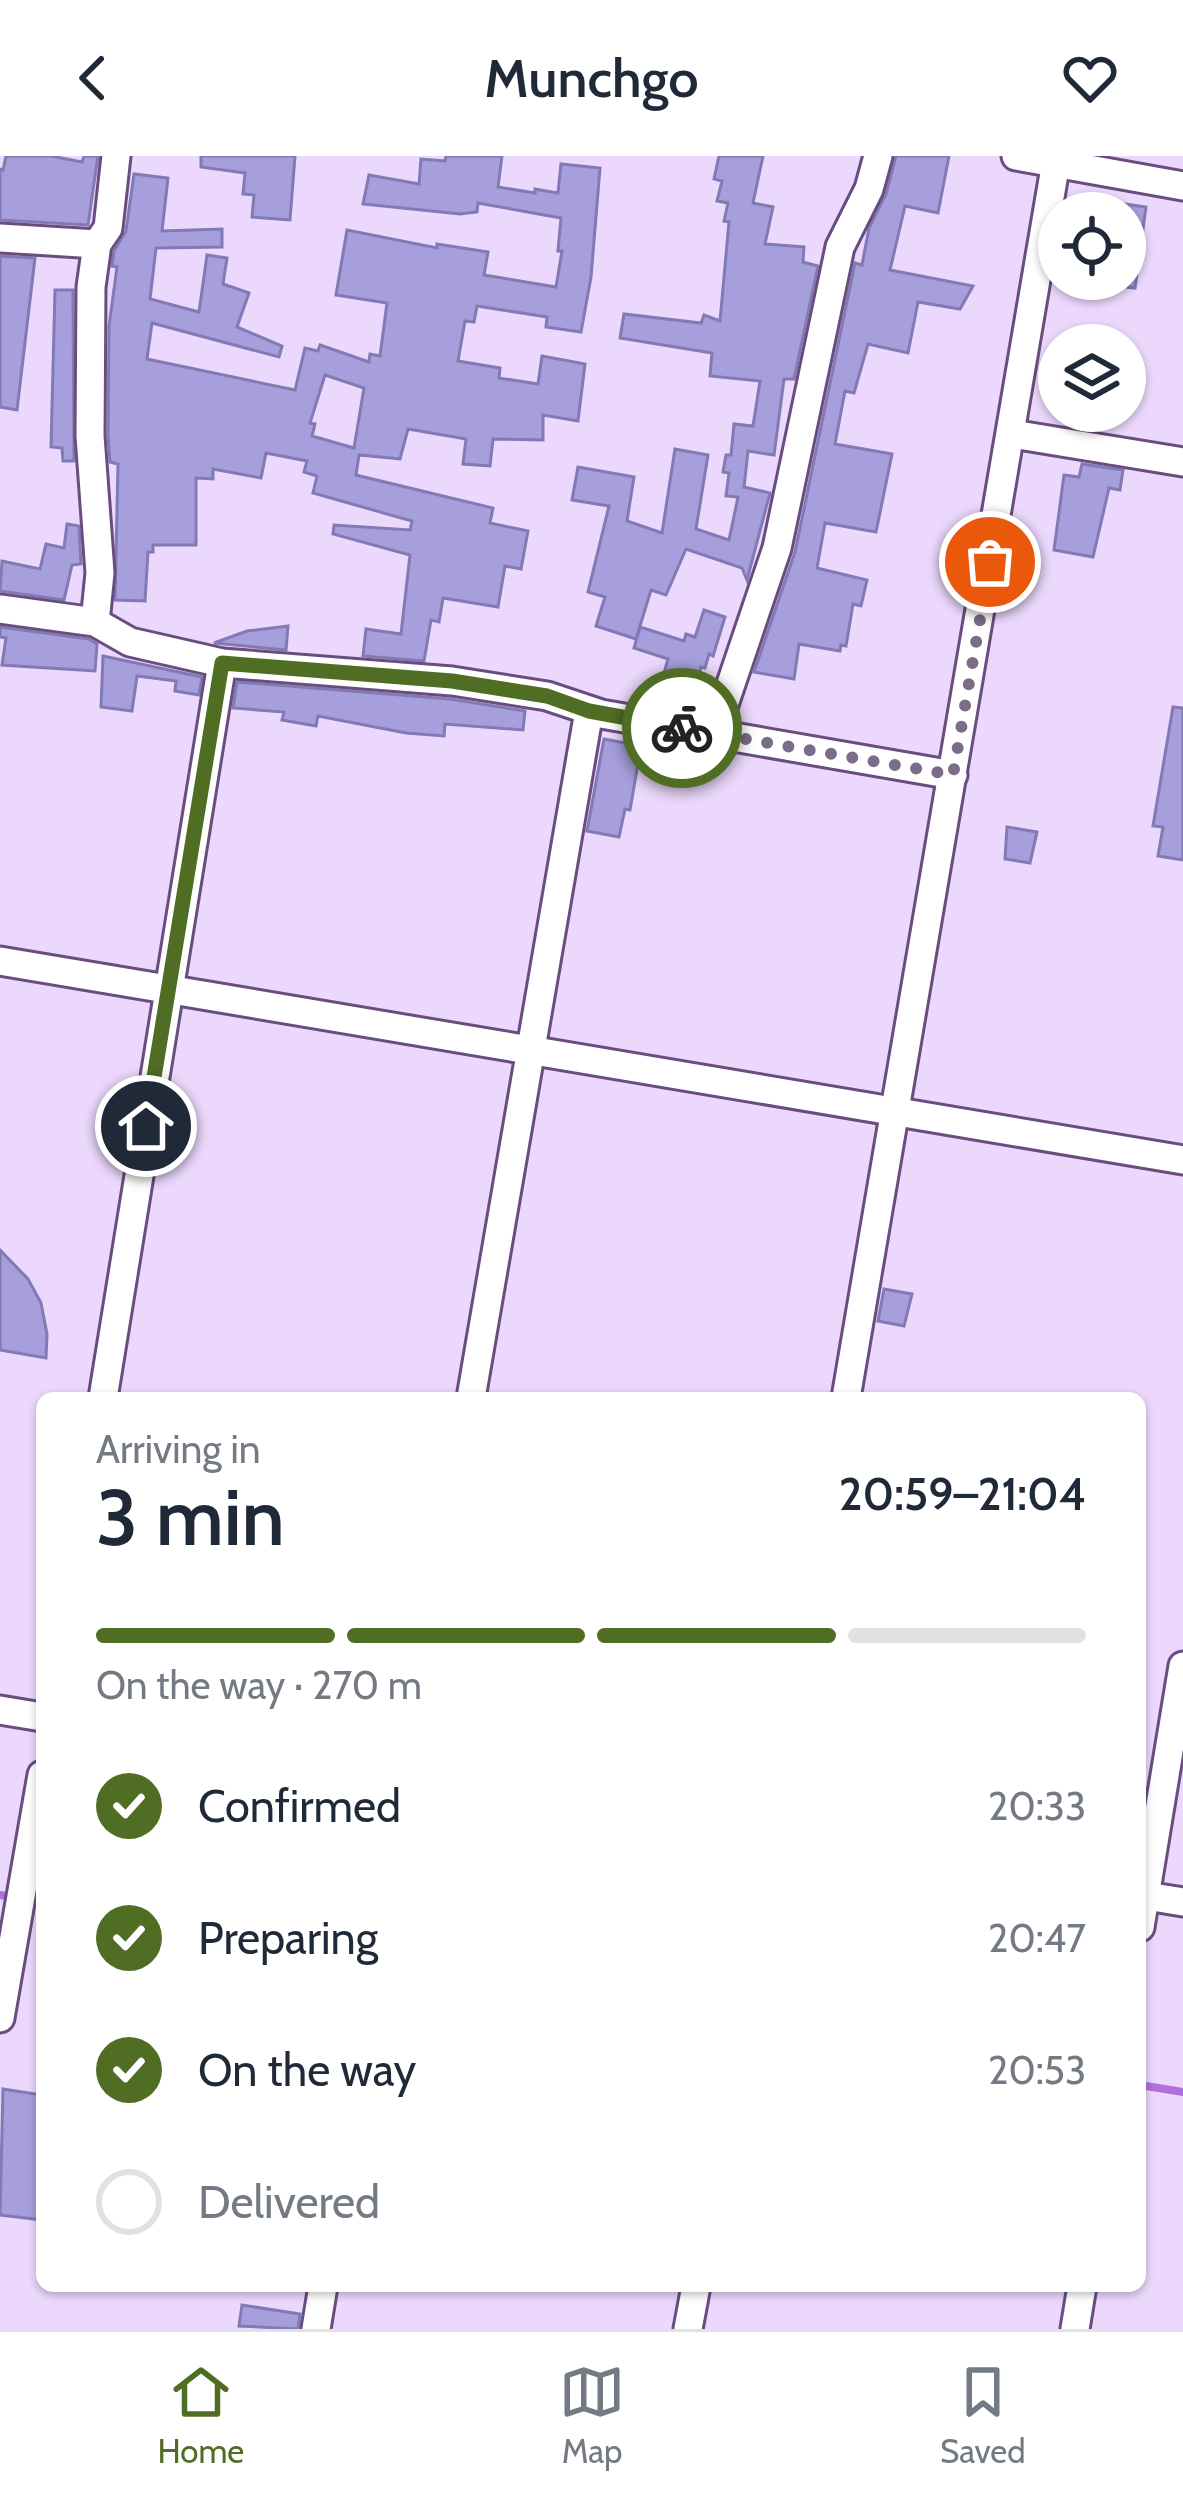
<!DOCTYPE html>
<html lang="en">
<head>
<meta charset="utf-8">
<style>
  :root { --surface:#fff; --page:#f2f2f3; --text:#1f2937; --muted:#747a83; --line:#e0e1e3; --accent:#4f6e24 }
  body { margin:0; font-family:Cabin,sans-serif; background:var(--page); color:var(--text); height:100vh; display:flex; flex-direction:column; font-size:45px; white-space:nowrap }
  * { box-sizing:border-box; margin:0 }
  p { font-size:39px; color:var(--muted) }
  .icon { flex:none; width:66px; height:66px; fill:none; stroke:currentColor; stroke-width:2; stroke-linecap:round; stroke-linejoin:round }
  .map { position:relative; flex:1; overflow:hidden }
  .panel { position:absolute; left:36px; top:1236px; width:1110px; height:900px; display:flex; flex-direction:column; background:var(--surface); border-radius:18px; box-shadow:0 3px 9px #0004 }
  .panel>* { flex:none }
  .controls { position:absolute; left:1038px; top:36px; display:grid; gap:24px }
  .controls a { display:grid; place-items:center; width:108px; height:108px; border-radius:50%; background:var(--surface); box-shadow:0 3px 9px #0004; font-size:60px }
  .pin { position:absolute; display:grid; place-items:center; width:102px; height:102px; color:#fff; margin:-51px; border:6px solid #fff; border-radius:50%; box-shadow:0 3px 12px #0007 }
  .courier { position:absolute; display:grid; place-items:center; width:120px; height:120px; margin:-60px; border:9px solid #4f6e24; border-radius:50%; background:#fff; color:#222; box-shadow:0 3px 15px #0007 }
  .summary em { font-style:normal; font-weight:600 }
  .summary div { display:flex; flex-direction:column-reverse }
  .summary { display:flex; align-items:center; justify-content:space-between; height:204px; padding:0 60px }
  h1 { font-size:78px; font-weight:600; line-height:90px }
  .bar { display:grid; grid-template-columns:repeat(4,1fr); gap:18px 12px; align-content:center; height:144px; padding:0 60px }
  .bar i { height:15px; border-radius:9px; background:var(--line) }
  .bar .active { background:var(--accent) }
  .bar p { grid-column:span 4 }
  ol { padding:0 60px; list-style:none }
  li { display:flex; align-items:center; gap:36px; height:132px }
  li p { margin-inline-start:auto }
  li .icon { padding:12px; border-radius:50%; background:var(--accent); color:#fff; stroke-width:4 }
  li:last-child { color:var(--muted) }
  li i { width:66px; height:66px; border:6px solid var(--line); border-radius:50% }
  header { display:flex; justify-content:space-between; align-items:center; height:156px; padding:0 60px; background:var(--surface); font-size:54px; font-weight:600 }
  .menu { display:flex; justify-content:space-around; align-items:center; height:168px; border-top:3px solid var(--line); background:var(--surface); font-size:33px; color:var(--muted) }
  .menu a { display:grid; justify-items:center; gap:6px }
  .menu .active { color:var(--accent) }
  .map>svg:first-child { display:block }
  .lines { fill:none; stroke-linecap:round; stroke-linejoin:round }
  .stream { stroke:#b070de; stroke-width:8 }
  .building { fill:#a69fdc; stroke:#817ab4; stroke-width:3; fill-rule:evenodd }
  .minor-casing { stroke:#6a4d80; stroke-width:33 }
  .minor { stroke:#fff; stroke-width:27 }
  .done { stroke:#7b6c88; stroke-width:12; stroke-dasharray:0 21.6 }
  .route { stroke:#4f6e24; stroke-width:15 }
</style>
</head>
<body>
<header><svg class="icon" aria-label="back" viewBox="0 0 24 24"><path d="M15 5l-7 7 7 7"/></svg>Munchgo<svg class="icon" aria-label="heart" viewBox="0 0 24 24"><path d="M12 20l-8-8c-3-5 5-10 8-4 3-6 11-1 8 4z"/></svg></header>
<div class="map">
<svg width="1183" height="2173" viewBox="0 0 1183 2173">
  <rect width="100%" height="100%" fill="#ebd8fc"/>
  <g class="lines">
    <g class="stream">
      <path d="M 0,1739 L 42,1746"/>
      <path d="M 1140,1929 L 1183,1936"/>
    </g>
  </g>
  <g class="building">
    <path d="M 6,0 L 51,0 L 82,6 L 84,0 L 98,0 L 88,69 L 0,64 L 0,13 L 3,14 Z"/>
    <path d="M 201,0 L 295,0 L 290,64 L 252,61 L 254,39 L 243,38 L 245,17 L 201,11 Z"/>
    <path d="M 446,0 L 502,0 L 498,31 L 535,37 L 535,33 L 558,37 L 561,8 L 600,12 L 591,121 L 581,176 L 546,171 L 547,161 L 477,150 L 474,166 L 465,165 L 458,205 L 500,212 L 499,222 L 538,228 L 542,200 L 585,208 L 578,265 L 543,259 L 543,284 L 493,283 L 490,310 L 463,308 L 466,283 L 408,273 L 400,303 L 359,299 L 356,319 L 493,352 L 490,367 L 528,375 L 521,413 L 505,410 L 498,451 L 443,442 L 439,466 L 431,464 L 424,505 L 363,500 L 366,473 L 401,478 L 410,399 L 333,378 L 334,369 L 410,374 L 412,365 L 313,337 L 317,320 L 304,316 L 307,305 L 266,297 L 261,322 L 213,313 L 213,323 L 196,322 L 196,389 L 153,389 L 153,396 L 148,396 L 145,445 L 115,444 L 118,308 L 110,306 L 108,279 L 109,170 L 117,111 L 112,110 L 114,95 L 126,75 L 134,18 L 168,22 L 162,75 L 222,73 L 222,91 L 156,92 L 150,143 L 199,156 L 207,99 L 227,102 L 223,128 L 249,137 L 237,171 L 282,190 L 279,201 L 152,167 L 147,203 L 295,234 L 305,192 L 318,195 L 320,189 L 369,206 L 370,198 L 380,200 L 387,147 L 336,139 L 347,74 L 437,92 L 437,88 L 488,96 L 484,119 L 556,131 L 562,95 L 558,95 L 561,62 L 478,47 L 477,56 L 460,58 L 363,48 L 369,19 L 419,28 L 421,3 L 445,5 ZM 325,219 L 364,232 L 354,292 L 312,280 L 315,268 L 310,267 Z"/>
    <path d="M 719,0 L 763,0 L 753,47 L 773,51 L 765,88 L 804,91 L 803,106 L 818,110 L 794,223 L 784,223 L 774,299 L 748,295 L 744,331 L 770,337 L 747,424 L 742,412 L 686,393 L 666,439 L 651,434 L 636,483 L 596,470 L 605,441 L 588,436 L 609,350 L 572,344 L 578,311 L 634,321 L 627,365 L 662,377 L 675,293 L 708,299 L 696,373 L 729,384 L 738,341 L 726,340 L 729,317 L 723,316 L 726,299 L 731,299 L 734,268 L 753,270 L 760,225 L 710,220 L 712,197 L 620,182 L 624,158 L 701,167 L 704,159 L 720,165 L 729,66 L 724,65 L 728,47 L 717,45 L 722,25 L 714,23 Z"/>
    <path d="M 896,0 L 949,0 L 938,57 L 905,50 L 890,114 L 973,130 L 960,153 L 918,146 L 908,197 L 868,188 L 854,237 L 845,235 L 835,288 L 892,298 L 876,376 L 825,367 L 817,412 L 867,424 L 861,450 L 853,448 L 846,490 L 841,489 L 840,495 L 799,488 L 794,523 L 754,516 L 795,396 L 855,107 L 862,109 L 869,72 L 886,38 Z"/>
    <path d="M 1125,48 L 1146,51 L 1135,132 L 1125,131 Z"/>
    <path d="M 0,100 L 35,102 L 17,254 L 0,251 Z"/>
    <path d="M 55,134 L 73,134 L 74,305 L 63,305 L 62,292 L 51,291 Z"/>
    <path d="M 1082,308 L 1123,314 L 1120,334 L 1109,332 L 1093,401 L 1054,394 L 1064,319 L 1079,321 Z"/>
    <path d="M 67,368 L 79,370 L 81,408 L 72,409 L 64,444 L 0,435 L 2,405 L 40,413 L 46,388 L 64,392 Z"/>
    <path d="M 704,454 L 725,461 L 713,500 L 709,498 L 705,512 L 701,511 L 689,551 L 685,554 L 655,549 L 668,503 L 634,492 L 640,471 L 684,485 L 686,478 L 695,481 Z"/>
    <path d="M 288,470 L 286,494 L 214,487 L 247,475 Z"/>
    <path d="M 0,471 L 89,483 L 97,488 L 95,515 L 2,509 L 6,482 L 0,481 Z"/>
    <path d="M 103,500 L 202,521 L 199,539 L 175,535 L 176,525 L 137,520 L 132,555 L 101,551 Z"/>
    <path d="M 237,526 L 450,543 L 525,555 L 523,574 L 445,568 L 444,580 L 406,577 L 318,560 L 316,570 L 282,564 L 284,556 L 233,552 Z"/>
    <path d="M 1173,551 L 1183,552 L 1183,704 L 1158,700 L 1163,671 L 1153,670 Z"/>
    <path d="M 604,583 L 641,590 L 630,654 L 625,653 L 619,681 L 587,675 Z"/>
    <path d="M 1007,671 L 1037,676 L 1030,707 L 1005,703 Z"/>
    <path d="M 0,1094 L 28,1123 L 41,1147 L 47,1178 L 46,1202 L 0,1194 Z"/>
    <path d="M 884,1133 L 912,1138 L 904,1170 L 878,1165 Z"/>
    <path d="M 3,1933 L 42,1939 L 42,2064 L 0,2059 Z"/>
    <path d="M 242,2149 L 300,2158 L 298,2173 L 239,2170 Z"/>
  </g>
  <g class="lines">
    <g class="minor-casing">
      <g id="minor">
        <path d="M 1016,0 L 1183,30"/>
        <path d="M 0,82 L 97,88"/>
        <path d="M 1012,278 L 1183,306"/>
        <path d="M 0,453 L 95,466 L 130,486 L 222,507 L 452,525 L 547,540 L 601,558 L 953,619"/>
        <path d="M 95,466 L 100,417 L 90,280 L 91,131 L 97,88 L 108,72 L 116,0"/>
        <path d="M 714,578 L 777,392 L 840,91 L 869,33 L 878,0"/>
        <path d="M 0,805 L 1183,1004"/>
        <path d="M 103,1242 L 222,507"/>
        <path d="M 471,1242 L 589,555"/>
        <path d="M 846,1242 L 1057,0"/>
        <path d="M 0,1554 L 42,1561"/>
        <path d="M 1140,1739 L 1183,1746"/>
        <path d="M 1140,1771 L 1183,1510"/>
        <path d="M 0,1862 L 42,1619"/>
        <path d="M 316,2173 L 323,2130"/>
        <path d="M 688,2173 L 696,2130"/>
        <path d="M 1075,2173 L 1082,2130"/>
      </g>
    </g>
    <use href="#minor" class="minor"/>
  </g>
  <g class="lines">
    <path class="done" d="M 682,572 L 953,619 L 990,406"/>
    <path class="route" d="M 146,970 L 222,507 L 452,525 L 547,540 L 589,555 L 682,572"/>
  </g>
</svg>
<div class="controls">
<a><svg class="icon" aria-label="locate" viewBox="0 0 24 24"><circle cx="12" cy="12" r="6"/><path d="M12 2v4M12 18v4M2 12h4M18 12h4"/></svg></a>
<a><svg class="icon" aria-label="layers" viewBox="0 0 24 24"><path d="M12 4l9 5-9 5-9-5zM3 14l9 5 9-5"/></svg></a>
</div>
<div class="pin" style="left:990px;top:406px;background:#ea580c"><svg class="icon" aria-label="bag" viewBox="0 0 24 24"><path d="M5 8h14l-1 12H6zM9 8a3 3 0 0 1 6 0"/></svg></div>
<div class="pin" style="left:146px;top:970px;background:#1f2937"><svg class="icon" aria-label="home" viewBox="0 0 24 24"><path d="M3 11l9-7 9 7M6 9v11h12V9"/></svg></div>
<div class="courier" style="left:682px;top:572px"><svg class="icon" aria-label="bike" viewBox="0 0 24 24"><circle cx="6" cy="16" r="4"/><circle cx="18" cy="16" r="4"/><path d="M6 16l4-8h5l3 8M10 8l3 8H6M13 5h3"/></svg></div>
<section class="panel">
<div class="summary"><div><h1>3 min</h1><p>Arriving in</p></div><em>20:59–21:04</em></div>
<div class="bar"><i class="active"></i><i class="active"></i><i class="active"></i><i></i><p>On the way · 270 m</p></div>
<ol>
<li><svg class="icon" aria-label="check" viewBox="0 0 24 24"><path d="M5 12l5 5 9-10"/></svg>Confirmed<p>20:33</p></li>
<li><svg class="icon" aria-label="check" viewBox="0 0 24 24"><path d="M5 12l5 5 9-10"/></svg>Preparing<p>20:47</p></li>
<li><svg class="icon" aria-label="check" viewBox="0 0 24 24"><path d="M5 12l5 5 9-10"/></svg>On the way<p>20:53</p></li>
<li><i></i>Delivered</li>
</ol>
</section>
</div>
<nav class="menu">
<a class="active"><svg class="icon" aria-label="home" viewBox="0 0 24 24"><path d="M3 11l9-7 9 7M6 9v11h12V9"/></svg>Home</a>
<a><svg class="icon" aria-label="map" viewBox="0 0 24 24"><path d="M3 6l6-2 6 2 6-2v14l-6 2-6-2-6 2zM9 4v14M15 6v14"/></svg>Map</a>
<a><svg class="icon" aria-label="saved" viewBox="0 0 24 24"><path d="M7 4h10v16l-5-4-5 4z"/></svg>Saved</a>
</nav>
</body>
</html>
